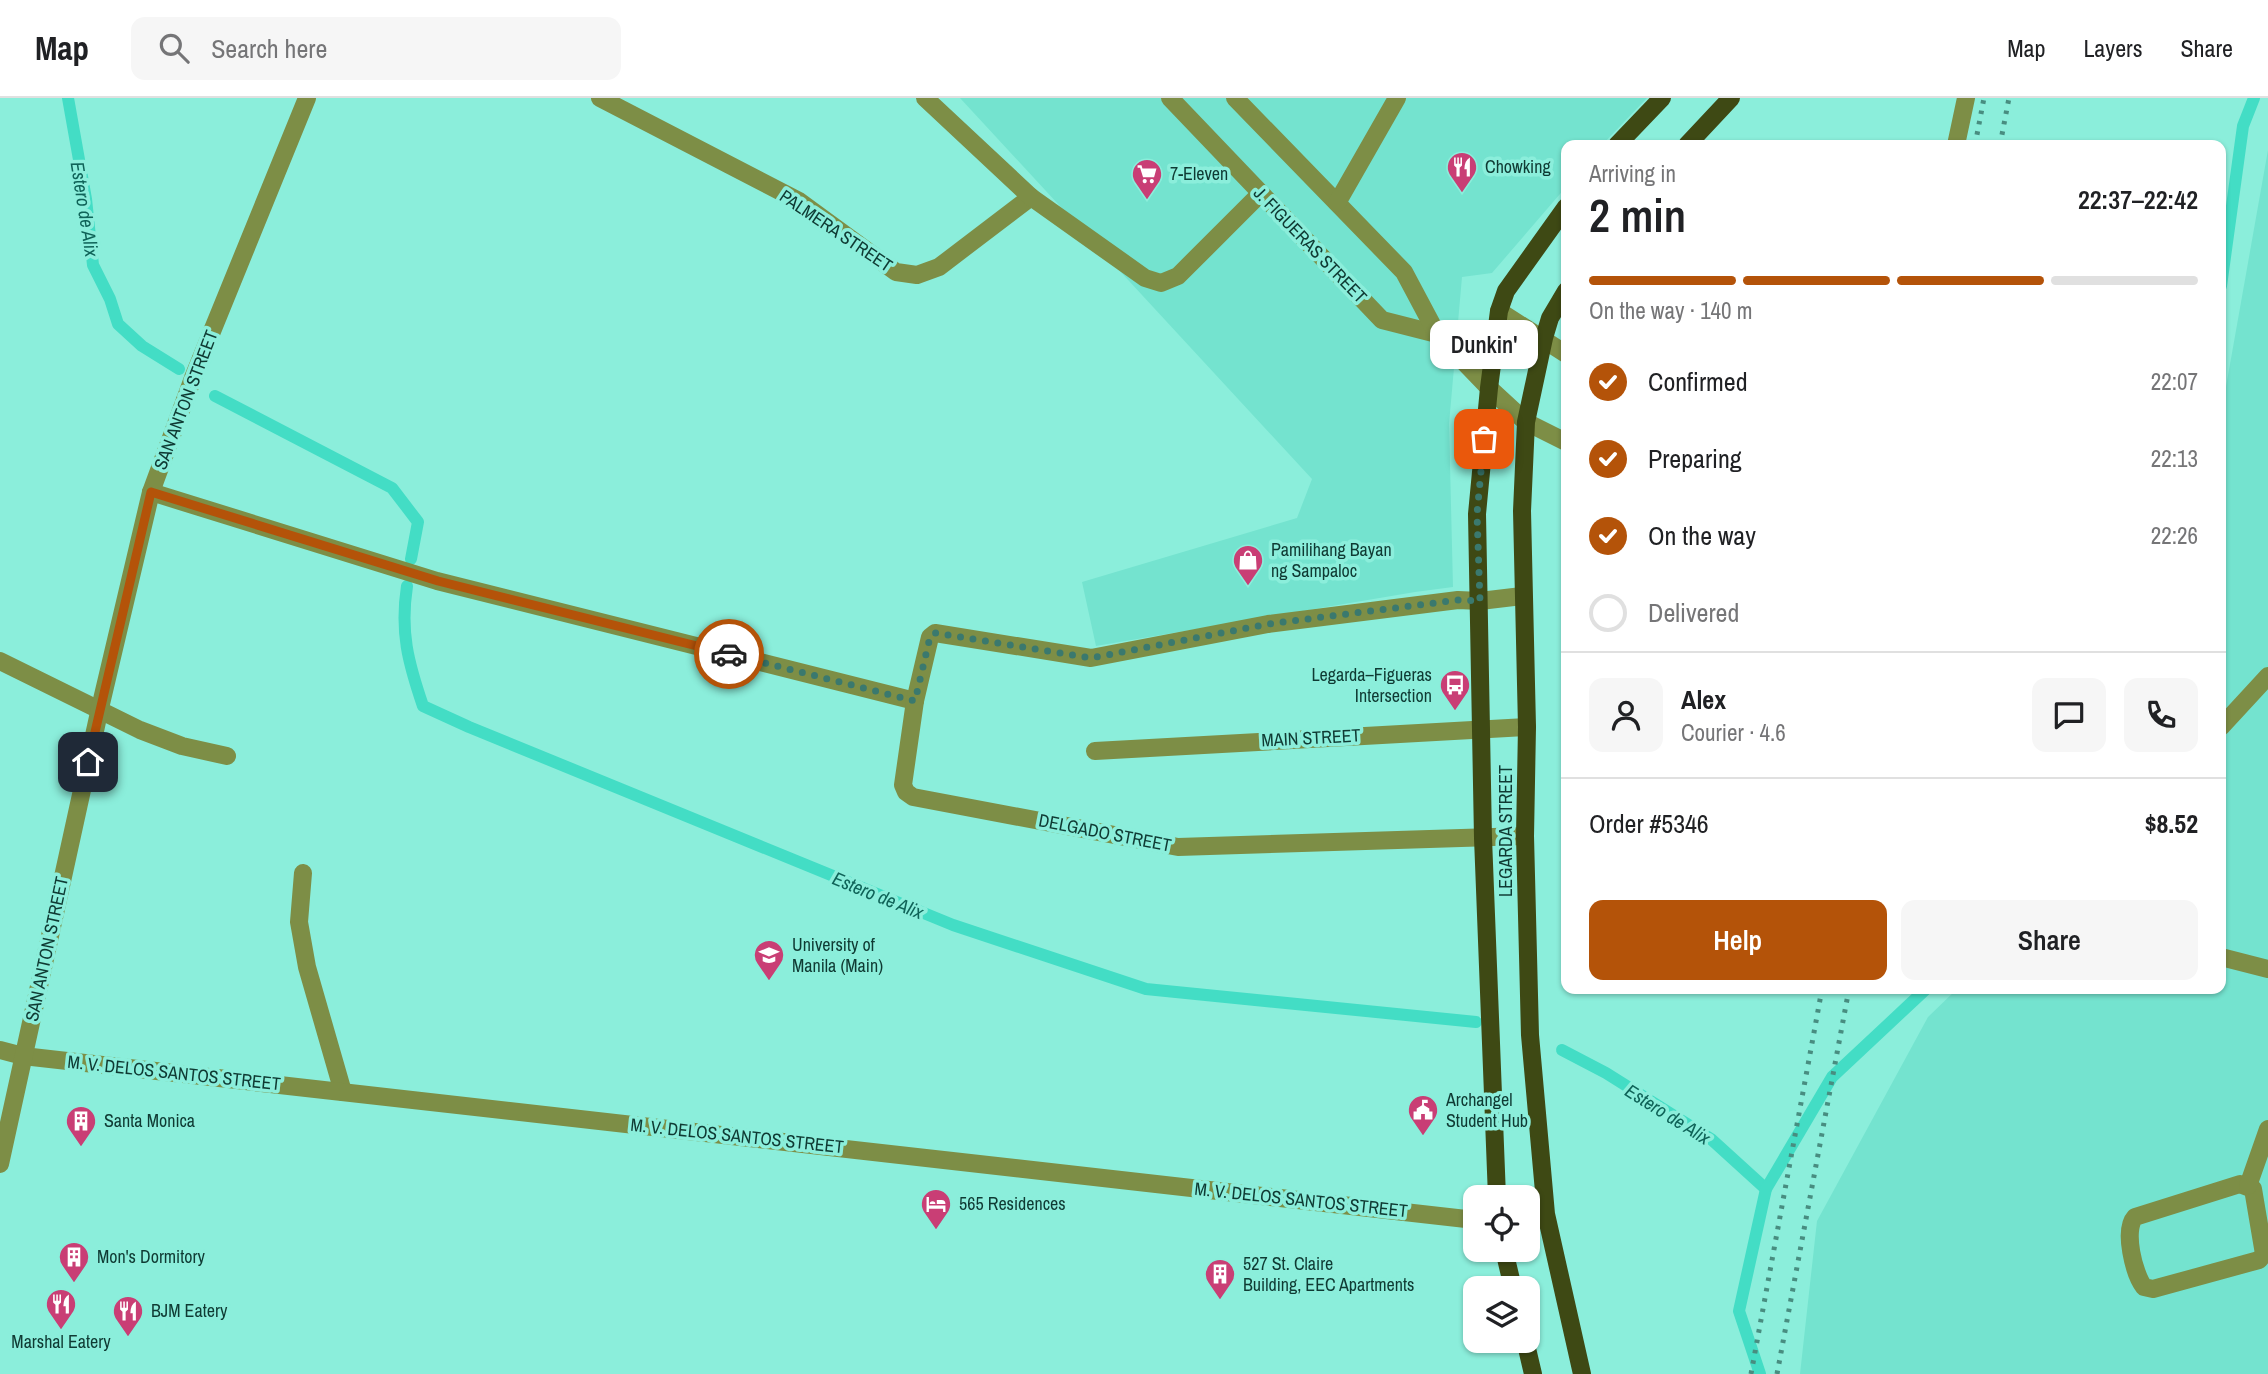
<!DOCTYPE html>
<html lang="en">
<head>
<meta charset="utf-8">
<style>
  :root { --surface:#fff; --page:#f6f6f6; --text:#202124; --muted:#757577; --line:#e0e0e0; --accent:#b45309 }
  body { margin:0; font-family:"Archivo Narrow",sans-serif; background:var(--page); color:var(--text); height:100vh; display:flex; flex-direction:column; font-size:26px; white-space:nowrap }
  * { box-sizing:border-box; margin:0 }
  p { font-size:23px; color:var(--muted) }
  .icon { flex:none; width:38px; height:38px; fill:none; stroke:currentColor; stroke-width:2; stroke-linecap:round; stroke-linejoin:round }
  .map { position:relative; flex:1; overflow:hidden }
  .side { position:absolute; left:1561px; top:42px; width:665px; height:854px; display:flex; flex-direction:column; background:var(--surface); border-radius:14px; box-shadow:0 2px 5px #0004 }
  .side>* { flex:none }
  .fabs { position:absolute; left:1463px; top:1087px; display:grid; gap:14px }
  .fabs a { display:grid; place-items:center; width:77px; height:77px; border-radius:14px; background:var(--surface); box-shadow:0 2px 5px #0004; font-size:35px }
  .pin { position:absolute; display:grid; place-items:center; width:60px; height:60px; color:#fff; margin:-30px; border-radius:14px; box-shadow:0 4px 10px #0006 }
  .courier { position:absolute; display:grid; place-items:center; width:70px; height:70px; margin:-35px; border:5px solid #b45309; border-radius:50%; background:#fff; color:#222; box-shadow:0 2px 9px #0007 }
  .bubble { position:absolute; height:49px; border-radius:14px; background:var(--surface); box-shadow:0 2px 5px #0004; font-size:23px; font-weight:600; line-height:49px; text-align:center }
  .head em { font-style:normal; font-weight:600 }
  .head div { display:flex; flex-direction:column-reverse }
  .head { display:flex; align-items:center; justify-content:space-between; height:119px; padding:0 28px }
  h1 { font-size:46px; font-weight:600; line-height:52px }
  .bar { display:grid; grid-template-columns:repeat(4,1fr); gap:10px 7px; align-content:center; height:84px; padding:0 28px }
  .bar i { height:9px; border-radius:5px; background:var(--line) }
  .bar .current { background:var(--accent) }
  .bar p { grid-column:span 4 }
  .line { display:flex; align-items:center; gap:18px; padding:0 28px; border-top:2px solid var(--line) }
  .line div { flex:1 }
  .round { display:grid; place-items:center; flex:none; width:74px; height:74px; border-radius:14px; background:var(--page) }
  ol { padding:0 28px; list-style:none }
  li { display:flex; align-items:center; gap:21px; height:77px }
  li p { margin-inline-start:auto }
  li .icon { padding:7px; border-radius:50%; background:var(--accent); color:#fff; stroke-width:4 }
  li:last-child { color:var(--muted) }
  li i { width:38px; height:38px; border:4px solid var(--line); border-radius:50% }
  .primary-button { display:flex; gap:14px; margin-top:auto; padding:14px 28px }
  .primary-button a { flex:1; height:80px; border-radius:14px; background:var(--accent); color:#fff; font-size:28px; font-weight:600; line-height:80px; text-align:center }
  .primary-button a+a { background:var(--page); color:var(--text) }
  header { display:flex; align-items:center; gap:42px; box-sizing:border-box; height:98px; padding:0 35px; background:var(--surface); border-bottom:2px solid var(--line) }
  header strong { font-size:33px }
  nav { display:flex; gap:38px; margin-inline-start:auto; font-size:24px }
  .search { width:490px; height:63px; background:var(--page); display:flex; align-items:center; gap:18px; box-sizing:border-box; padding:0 24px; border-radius:14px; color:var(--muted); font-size:26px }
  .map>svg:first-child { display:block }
  .built { fill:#74e3cf }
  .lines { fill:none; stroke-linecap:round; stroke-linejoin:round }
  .stream { stroke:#43ddc5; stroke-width:12 }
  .minor { stroke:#7d8e46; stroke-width:18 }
  .major { stroke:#3e4914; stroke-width:18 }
  .rail { stroke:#488d80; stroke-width:5; stroke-dasharray:3.5 7; stroke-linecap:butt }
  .done { stroke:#3a796e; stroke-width:7; stroke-dasharray:0 12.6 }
  .route { stroke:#b45309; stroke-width:9 }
  .labels { text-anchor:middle; stroke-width:7; stroke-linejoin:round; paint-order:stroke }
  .poi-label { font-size:18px; fill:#0f3a33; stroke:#8beedb; text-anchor:start }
  .street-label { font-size:18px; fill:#0f3a33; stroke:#8beedb }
  .water-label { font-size:19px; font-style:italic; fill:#0f6358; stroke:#8beedb }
</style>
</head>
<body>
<header>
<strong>Map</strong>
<div class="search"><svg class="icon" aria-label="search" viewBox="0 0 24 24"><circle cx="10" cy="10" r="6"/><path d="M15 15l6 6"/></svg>Search here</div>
<nav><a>Map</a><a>Layers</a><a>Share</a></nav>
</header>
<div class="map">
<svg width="2268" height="1276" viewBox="0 0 2268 1276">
  <rect width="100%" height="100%" fill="#8beedb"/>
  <g class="built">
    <path d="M 960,0 L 1647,0 L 1602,47 L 1566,47 L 1566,89 L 1492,175 L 1462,179 L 1449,326 L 1453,489 L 1415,494 L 1096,548 L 1082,484 L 1297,420 L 1312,381 Z"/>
    <path d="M 2268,52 L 2268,1276 L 1800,1276 L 1817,1123 L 1928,919 L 1957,891 L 2221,891 L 2221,317 Z"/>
  </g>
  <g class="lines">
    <g class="stream">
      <path d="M 68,0 L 86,101 L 93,167 L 110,201 L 118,226 L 142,248 L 179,271"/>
      <path d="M 2221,188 L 2243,28 L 2254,0"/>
      <path d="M 215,298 L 392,390 L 418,424 L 411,461"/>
      <path d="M 407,488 C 400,534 408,564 423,608 L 469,629 L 953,827 L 1146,891 L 1476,924"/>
      <path d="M 1562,952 L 1606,975 L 1711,1041 L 1766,1091"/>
      <path d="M 1760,1276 L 1739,1213 L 1766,1091 L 1832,979 L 1926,891"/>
    </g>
    <g class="minor">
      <path d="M 600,0 L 799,103 L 896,174 L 917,177 L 939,169 L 1031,99"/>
      <path d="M 925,0 L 1031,99 L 1145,180 L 1161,185 L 1178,178 L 1260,96"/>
      <path d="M 1170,0 L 1382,222 L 1437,236"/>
      <path d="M 1235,0 L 1404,174 L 1437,236 L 1489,290 L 1526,324 L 1566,344"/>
      <path d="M 1956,47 L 1966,0"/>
      <path d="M 1337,105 L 1397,0"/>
      <path d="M 1499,213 L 1566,256"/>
      <path d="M 151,394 L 437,483 L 915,603"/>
      <path d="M 1522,498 L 1480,503 L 1458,502 L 1268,526 L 1091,560 L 935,535 L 930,539 L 915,603 L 903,687 L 906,694 L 913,699 L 1178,749 L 1525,738"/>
      <path d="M 0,563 L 140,632 L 182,648 L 227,658"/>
      <path d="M 2221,629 L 2268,578"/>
      <path d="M 1095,653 L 1527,629"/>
      <path d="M 303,775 L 299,824 L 307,869 L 343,994"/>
      <path d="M 2221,859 L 2268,871"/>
      <path d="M 0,952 L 23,958 L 1475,1122"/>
      <path d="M 0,1066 L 100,610 L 151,394 L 193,280 L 307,0"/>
      <path d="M 2240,1086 L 2253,1091 L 2264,1156 L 2259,1162 L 2153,1191 L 2144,1189 C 2134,1176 2123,1132 2135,1119 Z"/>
      <path d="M 2248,1088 L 2268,1031"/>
    </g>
    <g class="major">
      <path d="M 1617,47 L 1662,0"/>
      <path d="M 1687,47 L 1731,0"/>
      <path d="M 1566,193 L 1550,220 L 1544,240 L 1526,324 L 1522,413 L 1527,629 L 1525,738 L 1530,937 L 1546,1116 L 1582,1276"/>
      <path d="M 1497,1099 L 1483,740 L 1477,416 L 1489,290 L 1499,213 L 1506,193 L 1566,109"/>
      <path d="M 1504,1152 L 1513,1190"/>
      <path d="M 1525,1242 L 1533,1276"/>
    </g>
    <g class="rail">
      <path d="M 1975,47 L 1984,0"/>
      <path d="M 2000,47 L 2009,0"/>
      <path d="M 1751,1276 L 1822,891"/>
      <path d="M 1777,1276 L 1849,891"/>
    </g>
  </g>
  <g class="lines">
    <path class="done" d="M 729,556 L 915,603 L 930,539 L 935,535 L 1091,560 L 1268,526 L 1458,502 L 1480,503 L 1477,416 L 1484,341"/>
    <path class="route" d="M 88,664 L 151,394 L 438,483 L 729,556"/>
  </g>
  <defs>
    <g id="restaurant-pin" transform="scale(1.575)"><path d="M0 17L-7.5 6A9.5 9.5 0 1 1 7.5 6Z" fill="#c93e75" stroke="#8beedb"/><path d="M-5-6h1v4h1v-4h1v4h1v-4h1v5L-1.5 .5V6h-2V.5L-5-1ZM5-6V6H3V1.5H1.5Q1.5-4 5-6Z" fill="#fff"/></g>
    <g id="supermarket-pin" transform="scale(1.575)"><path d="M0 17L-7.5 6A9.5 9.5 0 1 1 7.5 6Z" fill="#c93e75" stroke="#8beedb"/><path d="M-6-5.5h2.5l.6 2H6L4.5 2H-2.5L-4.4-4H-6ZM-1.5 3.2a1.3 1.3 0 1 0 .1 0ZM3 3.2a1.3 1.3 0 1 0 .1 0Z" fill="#fff"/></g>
    <g id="shop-pin" transform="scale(1.575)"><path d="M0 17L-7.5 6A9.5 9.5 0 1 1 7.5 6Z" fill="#c93e75" stroke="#8beedb"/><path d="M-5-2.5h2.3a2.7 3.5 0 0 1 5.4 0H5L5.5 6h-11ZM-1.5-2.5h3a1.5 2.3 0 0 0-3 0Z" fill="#fff"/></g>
    <g id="bus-pin" transform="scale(1.575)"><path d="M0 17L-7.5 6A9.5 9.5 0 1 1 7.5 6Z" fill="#c93e75" stroke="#8beedb"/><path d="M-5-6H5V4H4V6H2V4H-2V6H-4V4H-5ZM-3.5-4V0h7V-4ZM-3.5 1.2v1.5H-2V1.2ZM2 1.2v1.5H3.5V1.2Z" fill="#fff"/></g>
    <g id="university-pin" transform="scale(1.575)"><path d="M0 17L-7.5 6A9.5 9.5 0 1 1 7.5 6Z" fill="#c93e75" stroke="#8beedb"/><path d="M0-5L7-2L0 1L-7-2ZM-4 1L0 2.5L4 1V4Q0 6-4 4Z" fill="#fff"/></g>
    <g id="civic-pin" transform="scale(1.575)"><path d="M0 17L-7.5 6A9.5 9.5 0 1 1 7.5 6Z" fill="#c93e75" stroke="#8beedb"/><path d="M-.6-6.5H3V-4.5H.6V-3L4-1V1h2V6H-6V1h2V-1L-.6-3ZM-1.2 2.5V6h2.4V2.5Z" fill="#fff"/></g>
    <g id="building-pin" transform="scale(1.575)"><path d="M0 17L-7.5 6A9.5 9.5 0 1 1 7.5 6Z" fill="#c93e75" stroke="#8beedb"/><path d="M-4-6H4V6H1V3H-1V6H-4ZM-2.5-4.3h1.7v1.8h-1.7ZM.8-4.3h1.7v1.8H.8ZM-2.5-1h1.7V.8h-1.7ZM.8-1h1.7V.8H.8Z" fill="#fff"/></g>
    <g id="hotel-pin" transform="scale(1.575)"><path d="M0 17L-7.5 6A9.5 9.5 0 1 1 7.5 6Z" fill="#c93e75" stroke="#8beedb"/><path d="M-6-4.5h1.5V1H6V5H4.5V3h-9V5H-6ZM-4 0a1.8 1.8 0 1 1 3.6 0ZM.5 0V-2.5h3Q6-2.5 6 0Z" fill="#fff"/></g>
  </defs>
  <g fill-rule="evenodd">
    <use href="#restaurant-pin" x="1462" y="69"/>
    <use href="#supermarket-pin" x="1147" y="76"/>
    <use href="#shop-pin" x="1248" y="462"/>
    <use href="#bus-pin" x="1455" y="587"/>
    <use href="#university-pin" x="769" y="857"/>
    <use href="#civic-pin" x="1423" y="1012"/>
    <use href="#building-pin" x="81" y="1023"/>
    <use href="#hotel-pin" x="936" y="1106"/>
    <use href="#building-pin" x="74" y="1159"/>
    <use href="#building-pin" x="1220" y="1176"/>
    <use href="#restaurant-pin" x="61" y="1206"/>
    <use href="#restaurant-pin" x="128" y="1213"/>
  </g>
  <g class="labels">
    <g class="poi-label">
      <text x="1485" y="75">Chowking</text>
      <text x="1170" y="82">7-Eleven</text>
      <text x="1271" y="458">Pamilihang Bayan<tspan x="1271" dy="21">ng Sampaloc</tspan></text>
      <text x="1432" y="583" text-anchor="end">Legarda–Figueras<tspan x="1432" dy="21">Intersection</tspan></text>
      <text x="792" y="853">University of<tspan x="792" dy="21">Manila (Main)</tspan></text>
      <text x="1446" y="1008">Archangel<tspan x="1446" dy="21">Student Hub</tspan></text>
      <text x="104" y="1029">Santa Monica</text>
      <text x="959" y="1112">565 Residences</text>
      <text x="97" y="1165">Mon's Dormitory</text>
      <text x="1243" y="1172">527 St. Claire<tspan x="1243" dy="21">Building, EEC Apartments</tspan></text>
      <text x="151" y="1219">BJM Eatery</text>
      <text x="61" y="1250" text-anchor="middle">Marshal Eatery</text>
    </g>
    <g class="street-label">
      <text transform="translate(836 133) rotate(34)" y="6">PALMERA STREET</text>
      <text transform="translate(1310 147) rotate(46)" y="6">J. FIGUERAS STREET</text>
      <text transform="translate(186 302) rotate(-69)" y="6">SAN ANTON STREET</text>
      <text transform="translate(1311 640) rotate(-3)" y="6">MAIN STREET</text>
      <text transform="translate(1506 733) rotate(-90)" y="6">LEGARDA STREET</text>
      <text transform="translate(1105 735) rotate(11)" y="6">DELGADO STREET</text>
      <text transform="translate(47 851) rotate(-78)" y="6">SAN ANTON STREET</text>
      <text transform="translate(174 975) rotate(6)" y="6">M. V. DELOS SANTOS STREET</text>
      <text transform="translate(737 1038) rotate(6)" y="6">M. V. DELOS SANTOS STREET</text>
      <text transform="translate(1301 1102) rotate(6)" y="6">M. V. DELOS SANTOS STREET</text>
    </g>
    <g class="water-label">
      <text transform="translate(85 111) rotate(81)" y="7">Estero de Alix</text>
      <text transform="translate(878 797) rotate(22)" y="7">Estero de Alix</text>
      <text transform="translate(1668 1016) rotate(32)" y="7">Estero de Alix</text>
    </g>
  </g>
</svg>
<div class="fabs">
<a><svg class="icon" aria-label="locate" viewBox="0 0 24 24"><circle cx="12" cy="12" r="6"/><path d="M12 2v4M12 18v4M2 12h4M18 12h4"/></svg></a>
<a><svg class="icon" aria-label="layers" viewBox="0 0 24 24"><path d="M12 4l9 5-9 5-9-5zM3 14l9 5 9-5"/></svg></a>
</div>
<div class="pin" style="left:1484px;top:341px;background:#ea580c"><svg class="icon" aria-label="bag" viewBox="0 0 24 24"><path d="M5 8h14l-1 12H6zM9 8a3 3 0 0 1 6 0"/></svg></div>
<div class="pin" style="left:88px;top:664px;background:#1f2937"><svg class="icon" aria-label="home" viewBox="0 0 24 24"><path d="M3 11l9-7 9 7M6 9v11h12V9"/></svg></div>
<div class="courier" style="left:729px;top:556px"><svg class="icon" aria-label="car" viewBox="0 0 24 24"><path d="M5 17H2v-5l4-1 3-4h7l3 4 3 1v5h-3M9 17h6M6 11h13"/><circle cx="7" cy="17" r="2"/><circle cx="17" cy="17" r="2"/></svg></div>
<div class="bubble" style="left:1430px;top:222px;width:108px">Dunkin'</div>
<section class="side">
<div class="head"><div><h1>2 min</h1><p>Arriving in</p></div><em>22:37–22:42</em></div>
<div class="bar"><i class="current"></i><i class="current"></i><i class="current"></i><i></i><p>On the way · 140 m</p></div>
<ol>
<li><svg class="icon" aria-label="check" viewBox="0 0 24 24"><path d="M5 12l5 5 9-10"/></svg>Confirmed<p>22:07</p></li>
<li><svg class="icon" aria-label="check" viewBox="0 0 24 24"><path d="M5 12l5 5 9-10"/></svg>Preparing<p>22:13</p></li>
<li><svg class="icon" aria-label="check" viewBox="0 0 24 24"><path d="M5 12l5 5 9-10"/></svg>On the way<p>22:26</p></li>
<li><i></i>Delivered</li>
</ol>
<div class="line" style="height:126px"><a class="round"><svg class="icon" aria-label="person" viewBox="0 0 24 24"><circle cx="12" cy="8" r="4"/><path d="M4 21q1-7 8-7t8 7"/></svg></a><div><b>Alex</b><p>Courier · 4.6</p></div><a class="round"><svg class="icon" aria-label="chat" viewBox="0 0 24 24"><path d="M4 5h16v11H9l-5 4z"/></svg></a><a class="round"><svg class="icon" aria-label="phone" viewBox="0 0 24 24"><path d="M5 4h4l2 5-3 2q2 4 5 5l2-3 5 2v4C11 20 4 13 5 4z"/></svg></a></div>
<div class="line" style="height:91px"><div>Order #5346</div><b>$8.52</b></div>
<div class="primary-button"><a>Help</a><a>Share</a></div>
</section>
</div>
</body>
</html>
